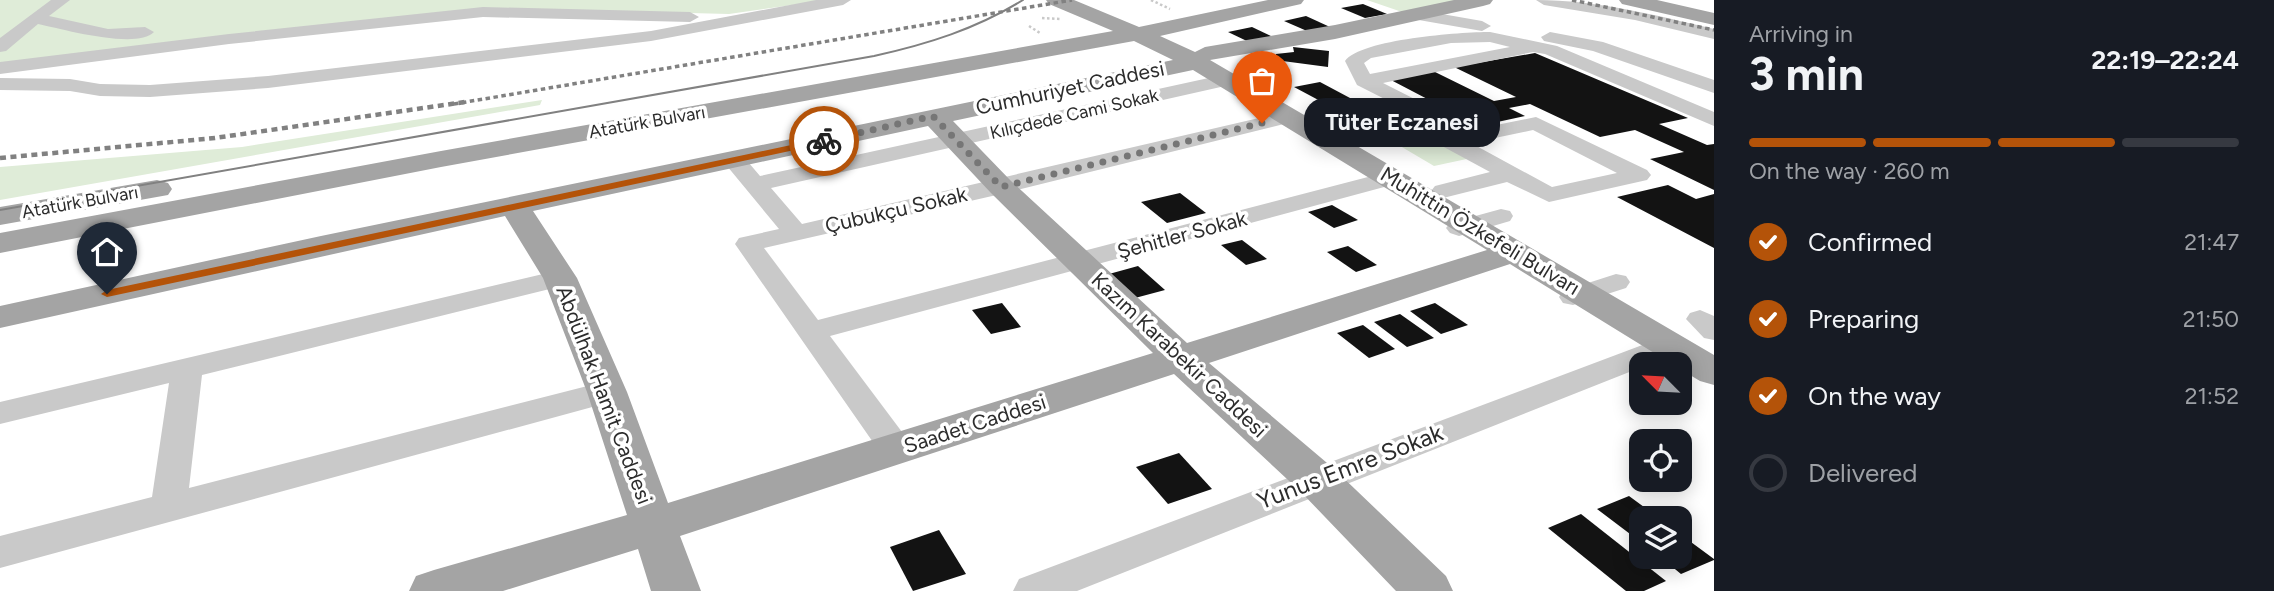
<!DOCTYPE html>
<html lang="en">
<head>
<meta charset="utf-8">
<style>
  :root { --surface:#171b24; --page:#242831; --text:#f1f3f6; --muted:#9ea1a6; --line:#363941; --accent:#b45309 }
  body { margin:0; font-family:Figtree,sans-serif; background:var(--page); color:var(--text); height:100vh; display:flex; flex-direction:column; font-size:26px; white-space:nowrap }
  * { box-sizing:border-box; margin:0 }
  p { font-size:23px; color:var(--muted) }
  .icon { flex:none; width:38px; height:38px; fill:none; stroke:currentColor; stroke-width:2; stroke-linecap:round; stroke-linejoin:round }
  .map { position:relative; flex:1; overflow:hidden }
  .sheet { display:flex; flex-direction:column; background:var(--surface); width:560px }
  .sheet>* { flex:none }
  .needle { width:46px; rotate:294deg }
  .buttons { position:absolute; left:1629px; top:352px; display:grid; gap:14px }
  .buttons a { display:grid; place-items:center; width:63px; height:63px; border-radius:14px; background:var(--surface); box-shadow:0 4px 18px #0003; font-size:35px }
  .pin { position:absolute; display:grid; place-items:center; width:60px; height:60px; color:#fff; margin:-72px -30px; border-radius:50% 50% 50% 0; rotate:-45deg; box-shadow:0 0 7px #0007 }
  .pin .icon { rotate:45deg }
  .courier { position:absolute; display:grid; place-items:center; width:70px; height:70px; margin:-35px; border:5px solid #b45309; border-radius:50%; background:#fff; color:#222; box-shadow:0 2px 9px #0007 }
  .bubble { position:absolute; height:49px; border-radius:21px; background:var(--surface); box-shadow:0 4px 18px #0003; font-size:23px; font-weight:700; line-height:49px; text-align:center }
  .overview em { font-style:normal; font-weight:700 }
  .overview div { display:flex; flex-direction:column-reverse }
  .overview { display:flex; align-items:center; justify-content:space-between; height:119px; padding:0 35px }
  h1 { font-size:46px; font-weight:700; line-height:52px }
  .bar { display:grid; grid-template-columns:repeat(4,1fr); gap:10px 7px; align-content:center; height:84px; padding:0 35px }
  .bar i { height:9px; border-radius:5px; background:var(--line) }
  .bar .active { background:var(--accent) }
  .bar p { grid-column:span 4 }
  ol { padding:0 35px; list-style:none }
  li { display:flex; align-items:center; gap:21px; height:77px }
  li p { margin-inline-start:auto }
  li .icon { padding:7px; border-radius:50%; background:var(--accent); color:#fff; stroke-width:4 }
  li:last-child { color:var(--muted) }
  li i { width:38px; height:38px; border:4px solid var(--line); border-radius:50% }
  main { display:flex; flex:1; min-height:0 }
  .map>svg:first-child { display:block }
  .green { fill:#dfecd8 }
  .building { fill:#131313 }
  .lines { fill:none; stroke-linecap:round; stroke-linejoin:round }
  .path { stroke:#c9c9c9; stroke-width:2.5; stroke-dasharray:2.5 2.5; stroke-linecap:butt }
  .minor { fill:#c9c9c9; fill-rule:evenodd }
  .major { fill:#a4a4a4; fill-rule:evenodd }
  .tram { stroke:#818181; stroke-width:2 }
  .rail-far1 { stroke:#818181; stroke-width:3.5; stroke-dasharray:4.5 3.5; stroke-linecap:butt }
  .rail { stroke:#818181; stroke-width:4.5; stroke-dasharray:6 4.5; stroke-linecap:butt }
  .route { fill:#b45309 }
  .done { stroke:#767676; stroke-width:7; stroke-dasharray:0 12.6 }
  .labels { text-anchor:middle; stroke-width:7; stroke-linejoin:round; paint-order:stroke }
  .far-street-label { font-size:18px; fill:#2c2c2c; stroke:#fff }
  .street-label { font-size:21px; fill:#2c2c2c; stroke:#fff }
  .near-street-label { font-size:24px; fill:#2c2c2c; stroke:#fff }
</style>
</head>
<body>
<main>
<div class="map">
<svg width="1714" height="591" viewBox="0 0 1714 591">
  <rect width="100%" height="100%" fill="#fff"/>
  <g class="green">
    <path d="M 0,0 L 828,0 L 729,14 L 531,9 L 0,66 Z"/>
    <path d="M 1367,0 L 1461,0 L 1402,12 Z"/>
    <path d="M 542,100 L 540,105 L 0,200 L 0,167 L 242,147 Z"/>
    <path d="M 1386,107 L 1476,157 L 1434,166 L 1346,114 Z"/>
  </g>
  <g class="building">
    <path d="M 1363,4 L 1387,14 L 1365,18 L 1341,8 Z"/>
    <path d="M 1306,16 L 1330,27 L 1307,31 L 1284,21 Z"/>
    <path d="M 1252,27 L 1275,38 L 1251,43 L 1228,32 Z"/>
    <path d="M 1293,47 L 1329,51 L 1328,67 L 1275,60 L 1276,54 L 1294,52 Z"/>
    <path d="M 1535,53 L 1688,118 L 1659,124 L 1707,145 L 1714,144 L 1714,190 L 1650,159 L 1684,152 L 1635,130 L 1600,137 L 1530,104 L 1509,108 L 1525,116 L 1479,126 L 1389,79 L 1433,71 L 1494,101 L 1516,97 L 1454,67 Z"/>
    <path d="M 1320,82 L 1350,98 L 1324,103 L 1294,87 Z"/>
    <path d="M 1668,185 L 1696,199 L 1714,194 L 1714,248 L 1617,197 Z"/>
    <path d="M 1180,193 L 1206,213 L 1167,223 L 1141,202 Z"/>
    <path d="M 1332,205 L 1358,220 L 1334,228 L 1308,212 Z"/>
    <path d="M 1242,240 L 1267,259 L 1246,265 L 1221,245 Z"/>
    <path d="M 1348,246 L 1377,265 L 1356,272 L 1327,252 Z"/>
    <path d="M 1138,266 L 1165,290 L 1135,298 L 1109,274 Z"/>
    <path d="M 1002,303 L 1021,327 L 991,334 L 972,310 Z"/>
    <path d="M 1435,303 L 1468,325 L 1441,334 L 1410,311 Z"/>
    <path d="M 1400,314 L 1434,338 L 1407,347 L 1374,322 Z"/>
    <path d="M 1363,325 L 1395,349 L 1369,358 L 1337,333 Z"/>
    <path d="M 1179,453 L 1212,489 L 1168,504 L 1136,467 Z"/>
    <path d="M 1629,496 L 1659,518 L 1642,518 L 1642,543 L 1597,509 Z"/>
    <path d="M 1581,514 L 1666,581 L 1644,591 L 1626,591 L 1548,528 Z"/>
    <path d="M 939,530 L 966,574 L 913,591 L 890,547 Z"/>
    <path d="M 1680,534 L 1714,559 L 1714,560 L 1681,574 L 1659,556 L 1680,556 Z"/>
  </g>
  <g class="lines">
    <g class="path">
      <path d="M 1151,0 L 1170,9"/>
      <path d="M 1042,18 L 1060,19"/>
      <path d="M 1029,26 L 1040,33"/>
    </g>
    <g class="minor">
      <path d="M 51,0 L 70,0 L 49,16 L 108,29 L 145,27 L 154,32 C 137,50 62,29 38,24 L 6,51 L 0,52 L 0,38 Z"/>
      <path d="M 816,0 L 851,0 L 843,5 L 651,41 L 268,88 L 150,97 L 100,96 L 70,91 L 0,90 L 0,78 L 70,79 L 100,84 L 150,85 L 268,76 L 651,31 Z"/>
      <path d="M 1536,0 C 1597,0 1655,15 1714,29 L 1714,39 L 1635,20 L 1544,5 Z"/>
      <path d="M 483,7 L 690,12 L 699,17 L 690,22 L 483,17 L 229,44 L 0,74 L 0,62 L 229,34 Z"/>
      <path d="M 1419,10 L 1482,21 L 1491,26 L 1482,31 L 1413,19 L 1411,15 Z"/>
      <path d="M 1490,32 L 1557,46 L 1714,112 L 1714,126 L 1545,54 L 1533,52 L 1383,83 L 1454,119 L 1457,124 L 1454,129 L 1446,130 L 1357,85 L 1345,61 C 1361,39 1461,32 1490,32 ZM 1490,42 L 1510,47 L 1370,74 L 1364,63 L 1371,58 L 1451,43 Z"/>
      <path d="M 1550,32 L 1603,42 L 1714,80 L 1714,93 L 1593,51 L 1544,41 L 1541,37 Z"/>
      <path d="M 1227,74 L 1237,80 L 1234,84 L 771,188 L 802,224 L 1289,111 L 1296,113 L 1299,117 L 1296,121 L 1001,194 L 764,248 L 818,320 L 1391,171 L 1399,173 L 1403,178 L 1399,183 L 830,336 L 908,440 L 913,449 L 908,458 L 896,461 L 884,458 L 735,244 L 739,238 L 779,229 L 727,166 L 724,161 L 727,156 L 743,156 L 760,176 Z"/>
      <path d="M 1536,117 L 1647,170 L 1651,175 L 1647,180 L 1549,202 L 1507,182 L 1443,198 L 1435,196 L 1431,191 L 1435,186 L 1490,172 L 1442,146 L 1439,141 L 1442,136 ZM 1533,130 L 1617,173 L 1552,187 L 1471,143 Z"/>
      <path d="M 1501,209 L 1510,211 L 1513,216 L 1510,221 L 1459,236 L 1450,233 L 1446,228 L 1450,223 Z"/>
      <path d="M 560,270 L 570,272 L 574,278 L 570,284 L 202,375 L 189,488 L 607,381 L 618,384 L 623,392 L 618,400 L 0,568 L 0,536 L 152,497 L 169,383 L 0,424 L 0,402 Z"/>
      <path d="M 1616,274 L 1626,276 L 1630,282 L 1626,288 L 1573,305 L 1563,303 L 1559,297 L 1563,291 Z"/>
      <path d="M 1700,310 L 1714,316 L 1714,340 L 1704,338 L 1686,319 L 1690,313 Z"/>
      <path d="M 1669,335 L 1680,338 L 1684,345 C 1677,356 1655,364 1642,364 L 1642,367 L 1077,591 L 1013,591 L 1019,579 Z"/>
    </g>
    <g class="major">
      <path d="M 1046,0 L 1074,0 L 1139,27 L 1268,0 L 1304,0 L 1301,4 L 1160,36 L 1195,52 L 1205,47 L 1335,25 L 1454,0 L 1493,0 L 1490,4 L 1483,6 L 1335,39 L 1210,60 L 1714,355 L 1714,385 L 1700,381 L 1680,369 L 1680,364 L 1672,364 L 1510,264 L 1209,363 L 1333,468 L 1446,576 L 1453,591 L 1396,591 L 1301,492 L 1174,374 L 680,536 L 701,591 L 651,591 L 638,549 L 503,591 L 409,591 L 416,576 L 434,570 L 627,515 L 587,392 L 543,278 L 505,216 L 0,328 L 0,306 L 321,236 L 1173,60 L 1134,41 L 441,167 L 0,253 L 0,233 L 441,151 L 1113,31 L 1049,4 ZM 1193,70 L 1487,250 L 1187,343 L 1011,181 L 953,121 ZM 928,126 L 991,193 L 1153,353 L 668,503 L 627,392 L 577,278 L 533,211 Z"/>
      <path d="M 1619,0 L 1657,0 L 1714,13 L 1714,25 L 1622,4 Z"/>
      <path d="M 157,180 L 168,183 L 172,189 L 168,195 L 0,225 L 0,207 Z"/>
    </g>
    <path class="tram" d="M 0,210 L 874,56 C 928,44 976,29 1023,0"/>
    <g class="rail-far1">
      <path d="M 1572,0 L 1714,30"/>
      <path d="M 454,104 L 1072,0"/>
    </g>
    <path class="rail" d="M 0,158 L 215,138 L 465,102"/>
  </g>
  <path class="route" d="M 824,138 L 827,139 L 827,143 L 107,297 L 101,294 L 107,290 Z"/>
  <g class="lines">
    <path class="done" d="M 824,141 L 933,116 L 1001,187 L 1262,123"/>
  </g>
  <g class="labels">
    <g class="far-street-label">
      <text transform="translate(1074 114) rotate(-13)" y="6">Kılıçdede Cami Sokak</text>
      <text transform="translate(647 122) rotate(-10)" y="6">Atatürk Bulvarı</text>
      <text transform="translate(80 202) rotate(-10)" y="6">Atatürk Bulvarı</text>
    </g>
    <g class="street-label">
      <text transform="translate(1070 88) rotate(-12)" y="7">Cumhuriyet Caddesi</text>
      <text transform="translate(896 210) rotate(-13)" y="7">Çubukçu Sokak</text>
      <text transform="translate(1480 231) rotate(31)" y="7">Muhittin Özkefeli Bulvarı</text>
      <text transform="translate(1182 235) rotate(-15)" y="7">Şehitler Sokak</text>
      <text transform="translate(1179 355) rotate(43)" y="7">Kazım Karabekir Caddesi</text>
      <text transform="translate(604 395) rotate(69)" y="7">Abdülhak Hamit Caddesi</text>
      <text transform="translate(975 424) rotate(-18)" y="7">Saadet Caddesi</text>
    </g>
    <g class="near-street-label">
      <text transform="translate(1350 467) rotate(-21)" y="8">Yunus Emre Sokak</text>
    </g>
  </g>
</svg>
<div class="buttons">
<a><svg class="needle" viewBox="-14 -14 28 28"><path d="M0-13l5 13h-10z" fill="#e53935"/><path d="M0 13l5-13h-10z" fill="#9ea1a6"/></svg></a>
<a><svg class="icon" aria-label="locate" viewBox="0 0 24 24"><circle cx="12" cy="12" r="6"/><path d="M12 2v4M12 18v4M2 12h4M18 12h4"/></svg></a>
<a><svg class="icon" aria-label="layers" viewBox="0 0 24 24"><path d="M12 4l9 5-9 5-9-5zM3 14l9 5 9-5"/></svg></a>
</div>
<div class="pin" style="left:1262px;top:123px;background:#ea580c"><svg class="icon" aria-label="bag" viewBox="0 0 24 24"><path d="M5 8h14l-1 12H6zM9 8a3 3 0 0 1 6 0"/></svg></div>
<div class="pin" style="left:107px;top:294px;background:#1f2937"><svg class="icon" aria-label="home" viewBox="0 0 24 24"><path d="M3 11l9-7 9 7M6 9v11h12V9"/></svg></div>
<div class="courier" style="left:824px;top:141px"><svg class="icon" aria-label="bike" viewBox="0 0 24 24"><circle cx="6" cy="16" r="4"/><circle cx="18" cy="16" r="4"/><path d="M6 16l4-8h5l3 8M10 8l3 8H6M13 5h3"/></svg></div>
<div class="bubble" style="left:1304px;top:98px;width:196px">Tüter Eczanesi</div>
</div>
<section class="sheet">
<div class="overview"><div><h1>3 min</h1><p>Arriving in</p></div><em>22:19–22:24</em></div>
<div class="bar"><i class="active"></i><i class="active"></i><i class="active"></i><i></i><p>On the way · 260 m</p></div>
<ol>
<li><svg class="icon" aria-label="check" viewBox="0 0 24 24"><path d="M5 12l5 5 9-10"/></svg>Confirmed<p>21:47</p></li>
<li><svg class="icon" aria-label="check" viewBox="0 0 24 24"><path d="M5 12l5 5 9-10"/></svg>Preparing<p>21:50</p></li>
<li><svg class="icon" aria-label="check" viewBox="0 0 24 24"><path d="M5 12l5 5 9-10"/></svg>On the way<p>21:52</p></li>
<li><i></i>Delivered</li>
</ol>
</section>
</main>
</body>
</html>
